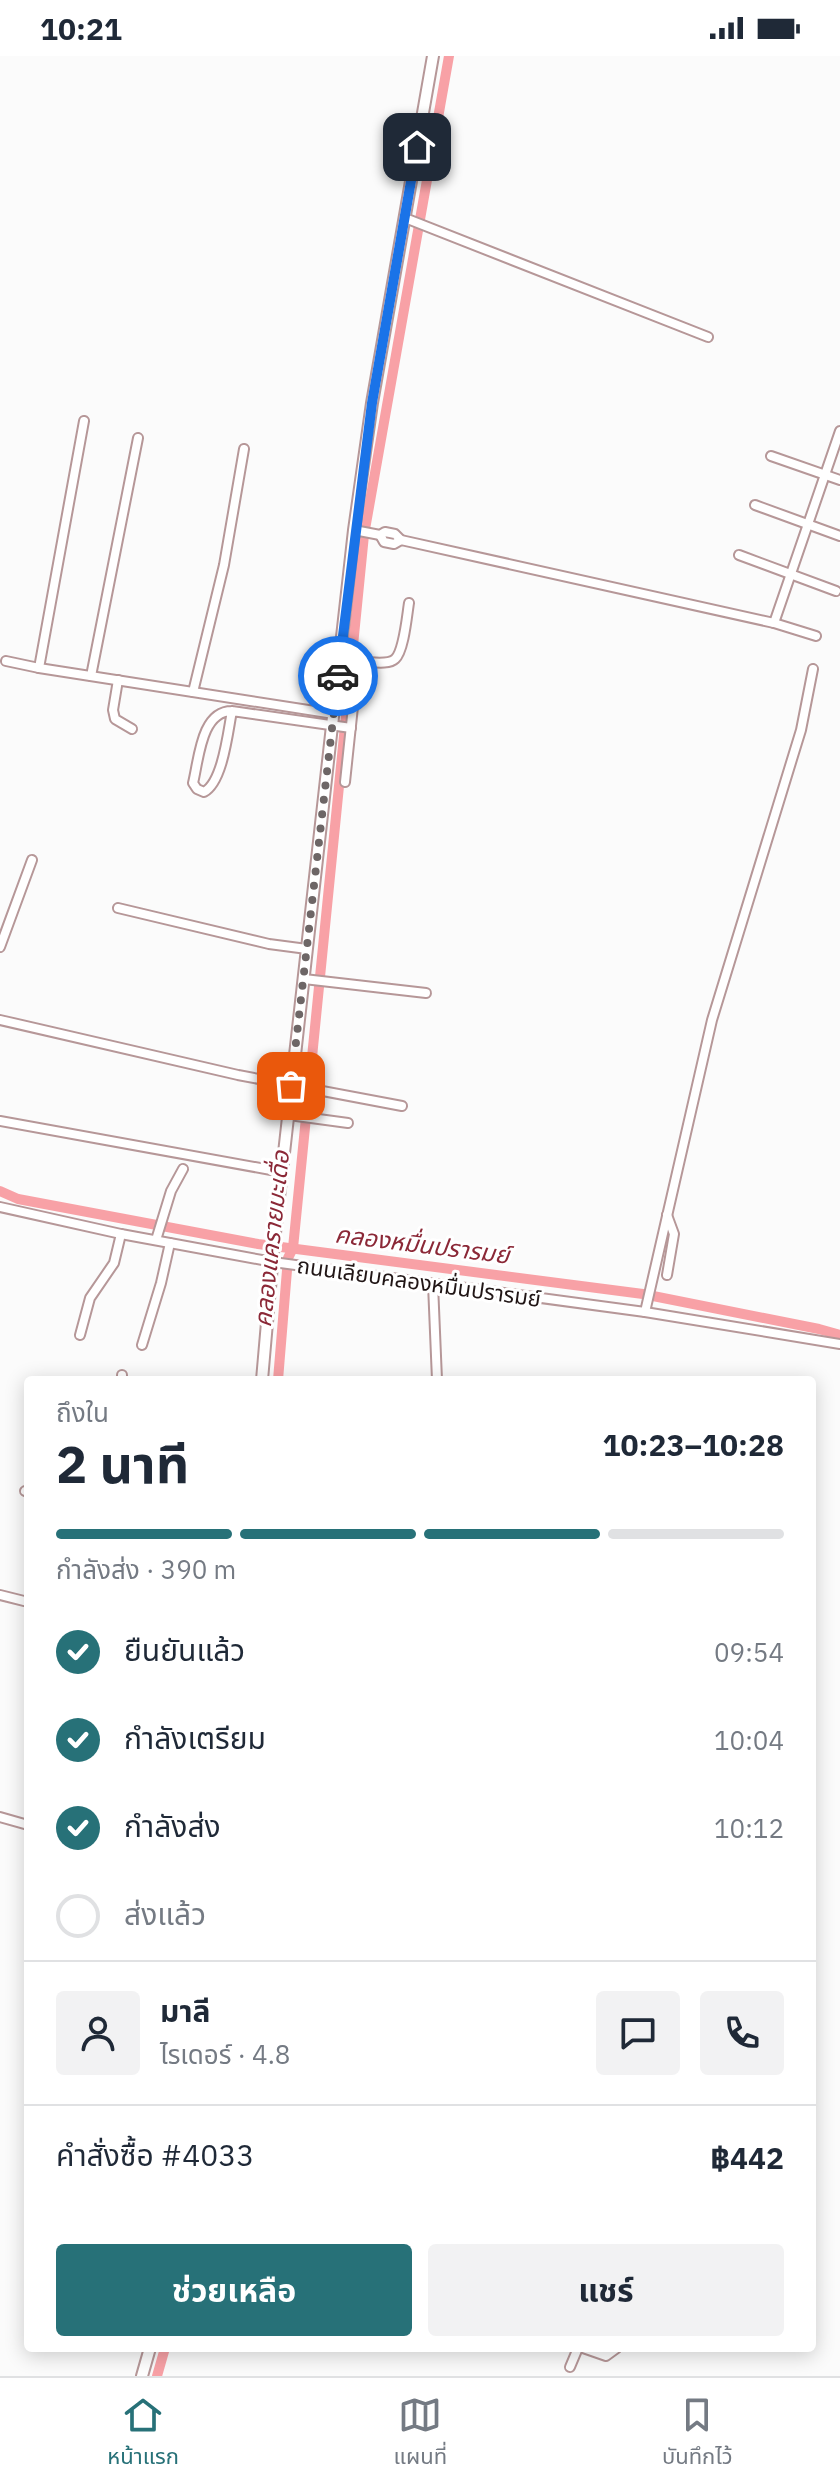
<!DOCTYPE html>
<html lang="th">
<head>
<meta charset="utf-8">
<style>
  :root { --surface:#fff; --page:#f2f2f3; --text:#1f2937; --muted:#747a83; --line:#e0e1e3; --accent:#277178 }
  body { margin:0; font-family:"IBM Plex Sans","Noto Sans Thai",sans-serif; background:var(--page); color:var(--text); height:100vh; display:flex; flex-direction:column; font-size:30px; white-space:nowrap }
  * { box-sizing:border-box; margin:0 }
  p { font-size:26px; color:var(--muted) }
  .icon { flex:none; width:44px; height:44px; fill:none; stroke:currentColor; stroke-width:2; stroke-linecap:round; stroke-linejoin:round }
  .map { position:relative; flex:1; overflow:hidden }
  .side { position:absolute; left:24px; top:1320px; width:792px; height:976px; display:flex; flex-direction:column; background:var(--surface); border-radius:8px; box-shadow:0 4px 20px #0003 }
  .side>* { flex:none }
  .pin { position:absolute; display:grid; place-items:center; width:68px; height:68px; color:#fff; margin:-34px; border-radius:16px; box-shadow:0 4px 12px #0006 }
  .courier { position:absolute; display:grid; place-items:center; width:80px; height:80px; margin:-40px; border:6px solid #1a73e8; border-radius:50%; background:#fff; color:#222; box-shadow:0 2px 10px #0007 }
  .summary em { font-style:normal; font-weight:700 }
  .summary div { display:flex; flex-direction:column-reverse }
  .summary { display:flex; align-items:center; justify-content:space-between; height:136px; padding:0 32px }
  h1 { font-size:52px; font-weight:700; line-height:60px }
  .bar { display:grid; grid-template-columns:repeat(4,1fr); gap:12px 8px; align-content:center; height:96px; padding:0 32px }
  .bar i { height:10px; border-radius:6px; background:var(--line) }
  .bar .current { background:var(--accent) }
  .bar p { grid-column:span 4 }
  .line { display:flex; align-items:center; gap:20px; padding:0 32px; border-top:2px solid var(--line) }
  .line div { flex:1 }
  .round { display:grid; place-items:center; flex:none; width:84px; height:84px; border-radius:8px; background:var(--page) }
  ol { padding:0 32px; list-style:none }
  li { display:flex; align-items:center; gap:24px; height:88px }
  li p { margin-inline-start:auto }
  li .icon { padding:8px; border-radius:50%; background:var(--accent); color:#fff; stroke-width:4 }
  li:last-child { color:var(--muted) }
  li i { width:44px; height:44px; border:4px solid var(--line); border-radius:50% }
  .button { display:flex; gap:16px; margin-top:auto; padding:16px 32px }
  .button a { flex:1; height:92px; border-radius:8px; background:var(--accent); color:#fff; font-size:32px; font-weight:700; line-height:92px; text-align:center }
  .button a+a { background:var(--page); color:var(--text) }
  .status { display:flex; justify-content:space-between; align-items:center; height:56px; padding:0 40px; background:var(--surface); direction:ltr }
  .status svg { height:22px; fill:currentColor }
  .dock { display:flex; justify-content:space-around; align-items:center; height:112px; border-top:2px solid var(--line); background:var(--surface); font-size:22px; color:var(--muted) }
  .dock a { display:grid; justify-items:center; gap:4px }
  .dock .current { color:var(--accent) }
  .map>svg:first-child { display:block }
  .lines { fill:none; stroke-linecap:round; stroke-linejoin:round }
  .canal { stroke:#f8a1a6; stroke-width:10 }
  .minor-casing { stroke:#b69798; stroke-width:12 }
  .tertiary-casing { stroke:#b69798; stroke-width:14 }
  .minor { stroke:#fff; stroke-width:8 }
  .tertiary { stroke:#fff; stroke-width:10 }
  .done { stroke:#6d6666; stroke-width:8; stroke-dasharray:0 14.4 }
  .route { stroke:#1a73e8; stroke-width:10 }
  .labels { text-anchor:middle; stroke-width:6; stroke-linejoin:round; paint-order:stroke }
  .street-label { font-size:22px; fill:#211616; stroke:#fff }
  .water-label { font-size:24px; font-style:italic; fill:#8b2837; stroke:#fff }
</style>
</head>
<body>
<div class="status"><b>10:21</b><svg viewBox="0 0 49 12"><path d="M0 12V9h3v3zM5 12V6h3v6zM10 12V3h3v9zM15 12V0h3v12zM26 1h20v11H26zM47 4h2v5h-2z"/></svg></div>
<div class="map">
<svg width="840" height="2320" viewBox="0 0 840 2320">
  <rect width="100%" height="100%" fill="#fbfbfb"/>
  <g class="lines">
    <g class="canal">
      <path d="M 0,1135 L 18,1143 L 258,1188 L 643,1238 L 819,1273 L 840,1279"/>
      <path d="M 278,1324 L 288,1202 L 293,1192 L 364,479 L 449,0"/>
      <path d="M 157,2320 L 165,2292"/>
    </g>
    <g class="minor-casing">
      <g id="minor">
        <path d="M 405,162 L 708,281"/>
        <path d="M 84,365 L 39,612 L 334,658"/>
        <path d="M 771,400 L 840,424"/>
        <path d="M 755,449 L 840,480"/>
        <path d="M 354,474 L 380,479 L 385,476 L 395,478 L 401,484"/>
        <path d="M 380,479 L 384,486 L 394,488 L 401,484 L 774,567 L 816,580"/>
        <path d="M 739,499 L 836,535"/>
        <path d="M 774,567 L 840,375"/>
        <path d="M 6,605 L 39,612"/>
        <path d="M 91,620 L 138,382"/>
        <path d="M 118,624 L 113,654 L 115,663 L 132,673"/>
        <path d="M 193,636 L 224,509 L 244,393"/>
        <path d="M 232,655 C 228,675 223,726 204,736 L 197,733 L 193,727 C 199,703 201,655 232,655 L 351,672"/>
        <path d="M 345,726 L 357,613 L 364,606 C 372,606 389,609 395,603 C 404,595 407,559 409,547"/>
        <path d="M 118,852 L 269,888 L 307,893"/>
        <path d="M 0,891 L 32,804"/>
        <path d="M 304,923 L 426,937"/>
        <path d="M 0,964 L 238,1019 L 402,1050"/>
        <path d="M 289,1059 L 348,1067"/>
        <path d="M 0,1065 L 282,1116"/>
        <path d="M 0,1151 L 121,1178 L 273,1206 L 645,1256 L 840,1288"/>
        <path d="M 156,1184 L 171,1135 L 183,1113"/>
        <path d="M 667,1219 L 674,1178 L 667,1159"/>
        <path d="M 433,1228 L 437,1324"/>
        <path d="M 645,1256 L 712,964 L 801,674 L 813,613"/>
        <path d="M 80,1279 L 90,1242 L 114,1207 L 121,1178"/>
        <path d="M 142,1289 L 161,1227 L 170,1187"/>
        <path d="M 122,1324 L 122,1319"/>
        <path d="M 25,1435 L 28,1436"/>
        <path d="M 0,1539 L 28,1546"/>
        <path d="M 0,1761 L 28,1769"/>
        <path d="M 583,2292 L 606,2300 L 617,2292"/>
        <path d="M 570,2311 L 578,2292"/>
      </g>
    </g>
    <g class="tertiary-casing">
      <g id="tertiary">
        <path d="M 262,1324 L 274,1186 L 354,474 L 372,347 L 433,0"/>
        <path d="M 142,2320 L 150,2292"/>
      </g>
    </g>
    <use href="#minor" class="minor"/>
    <use href="#tertiary" class="tertiary"/>
  </g>
  <g class="lines">
    <path class="done" d="M 291,1030 L 338,620"/>
    <path class="route" d="M 338,620 L 372,347 L 417,91"/>
  </g>
  <g class="labels">
    <g class="street-label">
      <text transform="translate(419 1226) rotate(8)" y="8">ถนนเลียบคลองหมื่นปรารมย์</text>
    </g>
    <g class="water-label">
      <text transform="translate(272 1183) rotate(-84)" y="8">คลองแครายมะเดื่อ</text>
      <text transform="translate(422 1189) rotate(7)" y="8">คลองหมื่นปรารมย์</text>
    </g>
  </g>
</svg>
<div class="pin" style="left:291px;top:1030px;background:#ea580c"><svg class="icon" aria-label="bag" viewBox="0 0 24 24"><path d="M5 8h14l-1 12H6zM9 8a3 3 0 0 1 6 0"/></svg></div>
<div class="pin" style="left:417px;top:91px;background:#1f2937"><svg class="icon" aria-label="home" viewBox="0 0 24 24"><path d="M3 11l9-7 9 7M6 9v11h12V9"/></svg></div>
<div class="courier" style="left:338px;top:620px"><svg class="icon" aria-label="car" viewBox="0 0 24 24"><path d="M5 17H2v-5l4-1 3-4h7l3 4 3 1v5h-3M9 17h6M6 11h13"/><circle cx="7" cy="17" r="2"/><circle cx="17" cy="17" r="2"/></svg></div>
<section class="side">
<div class="summary"><div><h1>2 นาที</h1><p>ถึงใน</p></div><em>10:23–10:28</em></div>
<div class="bar"><i class="current"></i><i class="current"></i><i class="current"></i><i></i><p>กำลังส่ง · 390 m</p></div>
<ol>
<li><svg class="icon" aria-label="check" viewBox="0 0 24 24"><path d="M5 12l5 5 9-10"/></svg>ยืนยันแล้ว<p>09:54</p></li>
<li><svg class="icon" aria-label="check" viewBox="0 0 24 24"><path d="M5 12l5 5 9-10"/></svg>กำลังเตรียม<p>10:04</p></li>
<li><svg class="icon" aria-label="check" viewBox="0 0 24 24"><path d="M5 12l5 5 9-10"/></svg>กำลังส่ง<p>10:12</p></li>
<li><i></i>ส่งแล้ว</li>
</ol>
<div class="line" style="height:144px"><a class="round"><svg class="icon" aria-label="person" viewBox="0 0 24 24"><circle cx="12" cy="8" r="4"/><path d="M4 21q1-7 8-7t8 7"/></svg></a><div><b>มาลี</b><p>ไรเดอร์ · 4.8</p></div><a class="round"><svg class="icon" aria-label="chat" viewBox="0 0 24 24"><path d="M4 5h16v11H9l-5 4z"/></svg></a><a class="round"><svg class="icon" aria-label="phone" viewBox="0 0 24 24"><path d="M5 4h4l2 5-3 2q2 4 5 5l2-3 5 2v4C11 20 4 13 5 4z"/></svg></a></div>
<div class="line" style="height:104px"><div>คำสั่งซื้อ #4033</div><b>฿442</b></div>
<div class="button"><a>ช่วยเหลือ</a><a>แชร์</a></div>
</section>
</div>
<nav class="dock">
<a class="current"><svg class="icon" aria-label="home" viewBox="0 0 24 24"><path d="M3 11l9-7 9 7M6 9v11h12V9"/></svg>หน้าแรก</a>
<a><svg class="icon" aria-label="map" viewBox="0 0 24 24"><path d="M3 6l6-2 6 2 6-2v14l-6 2-6-2-6 2zM9 4v14M15 6v14"/></svg>แผนที่</a>
<a><svg class="icon" aria-label="saved" viewBox="0 0 24 24"><path d="M7 4h10v16l-5-4-5 4z"/></svg>บันทึกไว้</a>
</nav>
</body>
</html>
